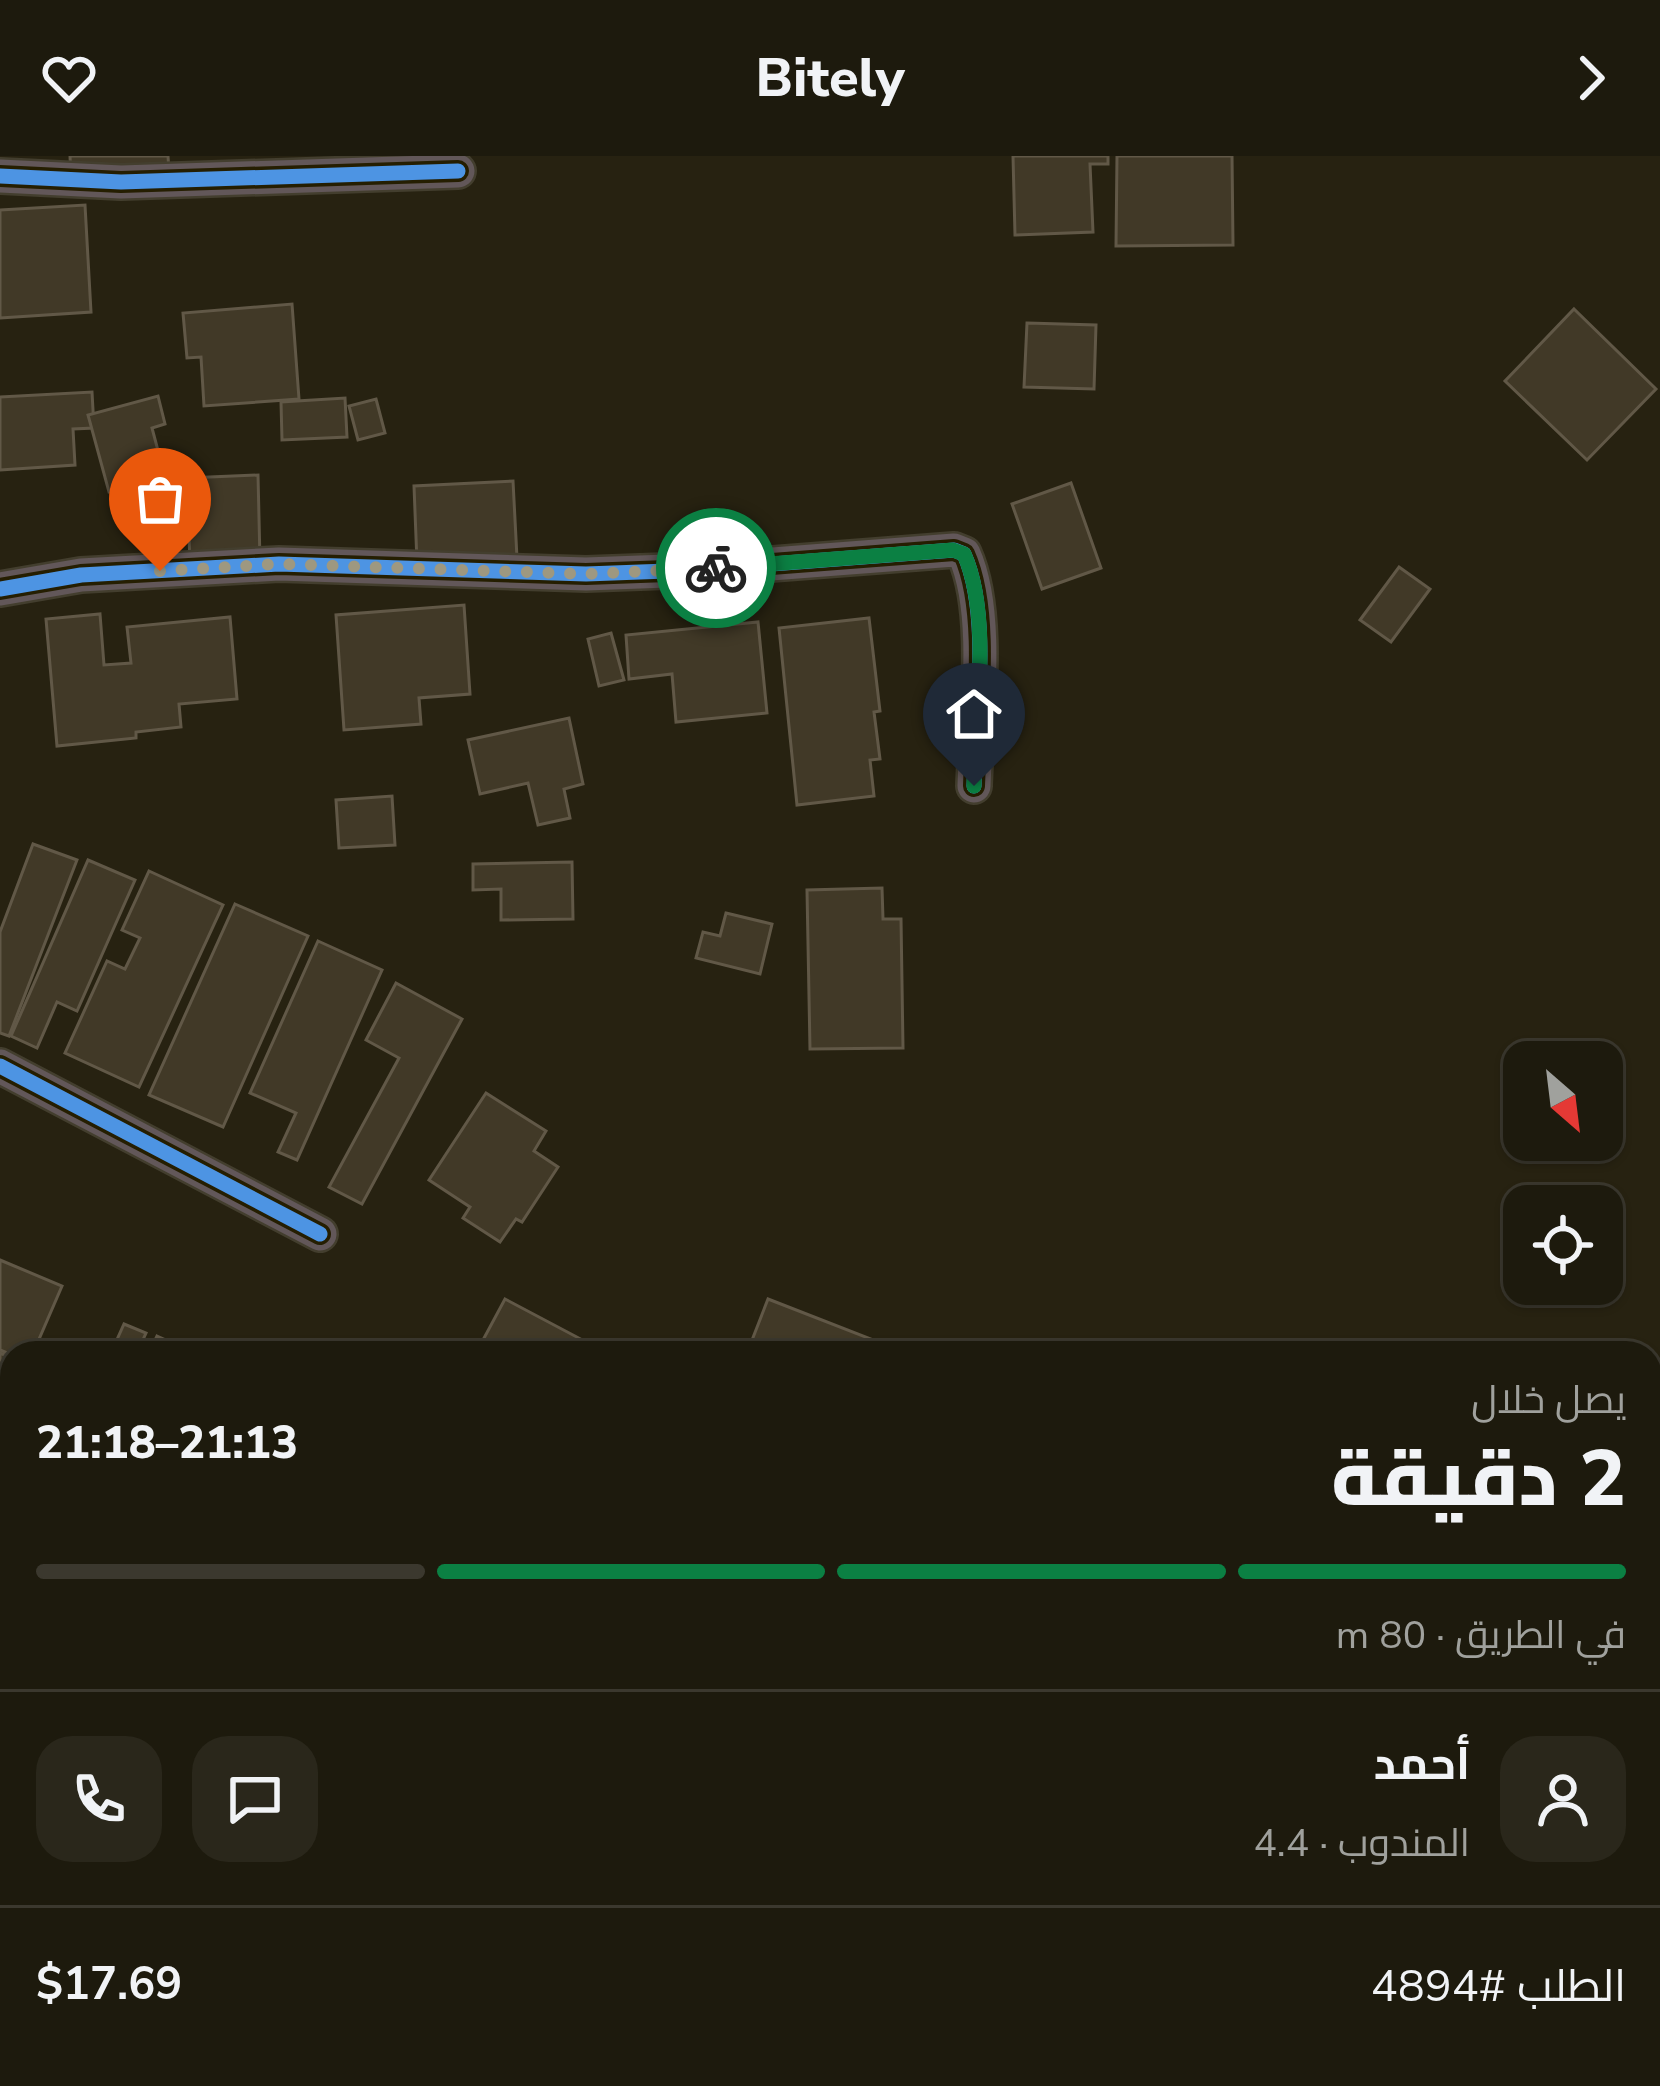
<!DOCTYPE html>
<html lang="ar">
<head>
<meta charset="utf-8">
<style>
  :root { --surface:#1d1a0d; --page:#2a271b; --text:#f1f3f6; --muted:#a0a19d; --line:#3b382e; --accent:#0b8043 }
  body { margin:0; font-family:"Nunito Sans",Cairo,sans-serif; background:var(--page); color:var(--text); direction:rtl; height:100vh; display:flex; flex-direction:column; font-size:45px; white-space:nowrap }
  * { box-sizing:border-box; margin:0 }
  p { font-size:39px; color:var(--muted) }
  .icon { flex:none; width:66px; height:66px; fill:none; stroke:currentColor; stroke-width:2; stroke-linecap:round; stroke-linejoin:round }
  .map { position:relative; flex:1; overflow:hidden; direction:ltr }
  .drawer { position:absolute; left:0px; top:1185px; width:1662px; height:747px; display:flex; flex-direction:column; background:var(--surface); border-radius:36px 36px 0 0; box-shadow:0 3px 9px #0004,0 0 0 3px var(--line); direction:rtl }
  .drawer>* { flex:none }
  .needle { width:78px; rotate:152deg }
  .fabs { position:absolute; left:1503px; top:885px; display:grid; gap:24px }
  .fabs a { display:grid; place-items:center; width:120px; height:120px; border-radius:24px; background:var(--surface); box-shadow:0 3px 9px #0004,0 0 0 3px var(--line); font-size:60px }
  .pin { position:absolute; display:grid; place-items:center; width:102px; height:102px; color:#fff; margin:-123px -51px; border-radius:50% 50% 50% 0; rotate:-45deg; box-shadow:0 0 12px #0007 }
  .pin .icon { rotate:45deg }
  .courier { position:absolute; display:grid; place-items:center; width:120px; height:120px; margin:-60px; border:9px solid #0b8043; border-radius:50%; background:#fff; color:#222; box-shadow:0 3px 15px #0007 }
  .head em { font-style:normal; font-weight:800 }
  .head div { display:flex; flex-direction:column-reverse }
  .head { display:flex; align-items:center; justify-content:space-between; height:204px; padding:0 36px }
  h1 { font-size:78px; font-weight:800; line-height:90px }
  .bar { display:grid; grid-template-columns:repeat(4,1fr); gap:18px 12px; align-content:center; height:144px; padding:0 36px }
  .bar i { height:15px; border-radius:9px; background:var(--line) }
  .bar .current { background:var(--accent) }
  .bar p { grid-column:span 4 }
  .line { display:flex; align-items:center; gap:30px; padding:0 36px; border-top:3px solid var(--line) }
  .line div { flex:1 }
  .round { display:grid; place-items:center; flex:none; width:126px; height:126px; border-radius:36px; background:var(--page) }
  header { display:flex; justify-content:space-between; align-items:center; height:156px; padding:0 36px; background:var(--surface); font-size:54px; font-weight:800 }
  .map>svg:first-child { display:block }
  .building { fill:#413927; stroke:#615847; stroke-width:3 }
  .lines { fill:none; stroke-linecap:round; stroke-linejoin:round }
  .minor-casing { stroke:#433e2e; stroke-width:38 }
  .minor { stroke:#625759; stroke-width:33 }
  .cycleway-casing { stroke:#251e01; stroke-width:22 }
  .cycleway { stroke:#4d94e3; stroke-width:15 }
  .done { stroke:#9e9880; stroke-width:12; stroke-dasharray:0 21.6 }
  .route { stroke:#0b8043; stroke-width:15 }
</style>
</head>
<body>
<header><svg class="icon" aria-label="forward" viewBox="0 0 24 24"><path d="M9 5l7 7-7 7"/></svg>Bitely<svg class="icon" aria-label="heart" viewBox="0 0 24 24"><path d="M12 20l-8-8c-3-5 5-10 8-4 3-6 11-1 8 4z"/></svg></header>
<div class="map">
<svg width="1660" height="1930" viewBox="0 0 1660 1930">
  <rect width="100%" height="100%" fill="#272211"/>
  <g class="building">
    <path d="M 70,0 L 168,0 L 169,16 L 71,23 Z"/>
    <path d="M 1013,0 L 1108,0 L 1108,8 L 1090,8 L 1093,76 L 1015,79 Z"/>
    <path d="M 1117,0 L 1232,0 L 1233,89 L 1116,90 Z"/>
    <path d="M 85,49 L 91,156 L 0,162 L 0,54 Z"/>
    <path d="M 292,148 L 299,243 L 204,250 L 201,201 L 187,202 L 183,157 Z"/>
    <path d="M 1574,153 L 1656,233 L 1587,304 L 1505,225 Z"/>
    <path d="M 1027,167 L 1096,169 L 1094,233 L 1024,231 Z"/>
    <path d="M 92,236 L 94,272 L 73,273 L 75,309 L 0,314 L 0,241 Z"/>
    <path d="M 158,240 L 165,268 L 152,272 L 165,321 L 109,336 L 88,259 Z"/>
    <path d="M 345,242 L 347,281 L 282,284 L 281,246 Z"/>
    <path d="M 376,243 L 385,277 L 358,284 L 349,250 Z"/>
    <path d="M 258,319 L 260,405 L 190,408 L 187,322 Z"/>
    <path d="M 513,325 L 517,402 L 417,407 L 414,330 Z"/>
    <path d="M 1071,327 L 1101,412 L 1042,433 L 1012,348 Z"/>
    <path d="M 1399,411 L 1430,433 L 1391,486 L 1360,464 Z"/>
    <path d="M 464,449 L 470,538 L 419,542 L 421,568 L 344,574 L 336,459 Z"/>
    <path d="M 100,458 L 104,509 L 131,507 L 127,471 L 230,461 L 237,543 L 179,548 L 181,571 L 136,576 L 136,582 L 57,590 L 46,463 Z"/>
    <path d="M 869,462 L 880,555 L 874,556 L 880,603 L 870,604 L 874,640 L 797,649 L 779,472 Z"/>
    <path d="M 758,466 L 767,557 L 676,566 L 672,518 L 629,523 L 626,479 Z"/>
    <path d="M 611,477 L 624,524 L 599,530 L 588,483 Z"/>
    <path d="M 569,562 L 583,628 L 564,633 L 570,662 L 538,669 L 528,627 L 480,638 L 468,584 Z"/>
    <path d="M 392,640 L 395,689 L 339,692 L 336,644 Z"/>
    <path d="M 33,688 L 77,704 L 9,880 L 0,877 L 0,776 Z"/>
    <path d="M 88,704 L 135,724 L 77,855 L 57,846 L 37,892 L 11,880 Z"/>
    <path d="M 572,706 L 573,763 L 501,764 L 501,733 L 473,734 L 473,708 Z"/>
    <path d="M 149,715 L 223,749 L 139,931 L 65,897 L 107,805 L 125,813 L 140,782 L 122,774 Z"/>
    <path d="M 882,732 L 883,763 L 901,763 L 903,892 L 810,893 L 807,734 Z"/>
    <path d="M 235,748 L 308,780 L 223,971 L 149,939 Z"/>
    <path d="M 726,757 L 772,768 L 760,818 L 696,802 L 703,776 L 720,780 Z"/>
    <path d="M 318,785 L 382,814 L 297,1004 L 278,996 L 296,957 L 250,937 Z"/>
    <path d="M 396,827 L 462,863 L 362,1048 L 329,1031 L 399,902 L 366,884 Z"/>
    <path d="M 486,937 L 546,975 L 534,995 L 558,1011 L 522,1066 L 516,1063 L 500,1086 L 463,1062 L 470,1051 L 429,1024 Z"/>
    <path d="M 0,1104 L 62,1130 L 33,1197 L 12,1199 L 0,1194 Z"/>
    <path d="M 505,1143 L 607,1197 L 476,1197 Z"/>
    <path d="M 768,1143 L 871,1183 L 866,1197 L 747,1197 Z"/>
    <path d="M 124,1168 L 146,1177 L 137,1197 L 111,1197 Z"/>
    <path d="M 157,1180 L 195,1197 L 149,1197 Z"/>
    <path d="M 0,1197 L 12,1202 L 12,1255 L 0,1284 Z"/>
    <path d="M 12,1754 L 12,1802 L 0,1796 L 0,1781 Z"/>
    <path d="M 6,1812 L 12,1816 L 12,1920 L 51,1920 L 45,1930 L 0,1930 L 0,1884 L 4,1878 L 0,1876 L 0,1821 Z"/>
    <path d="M 99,1920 L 165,1920 L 158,1930 L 112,1930 Z"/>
    <path d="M 437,1920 L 506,1920 L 510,1930 L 442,1930 Z"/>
  </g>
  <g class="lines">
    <g class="minor-casing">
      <g id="minor">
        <path d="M 0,20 L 121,26 L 458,15"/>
        <path d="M 0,433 L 81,419 L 279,408 L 586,418 L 694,414 L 954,394 L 964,398 C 991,458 976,563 974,630"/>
        <path d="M 0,910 L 320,1078"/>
        <path d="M 0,1332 L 12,1339"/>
      </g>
    </g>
    <use href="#minor" class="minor"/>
    <g class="cycleway-casing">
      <g id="cycleway">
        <path d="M 0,20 L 121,26 L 458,15"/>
        <path d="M 0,433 L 81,419 L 279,408 L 586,418 L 694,414 L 954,394 L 964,398 C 991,458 976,563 974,630"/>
        <path d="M 0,910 L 320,1078"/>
      </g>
    </g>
    <use href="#cycleway" class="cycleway"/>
  </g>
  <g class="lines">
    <path class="done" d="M 160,415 L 278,408 L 586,418 L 716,412"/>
    <path class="route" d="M 716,412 L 953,394 L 964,398 C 992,461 975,561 974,630"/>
  </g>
</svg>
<div class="fabs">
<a><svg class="needle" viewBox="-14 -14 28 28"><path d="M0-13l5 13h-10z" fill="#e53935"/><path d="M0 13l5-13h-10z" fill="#a0a19d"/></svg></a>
<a><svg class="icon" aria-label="locate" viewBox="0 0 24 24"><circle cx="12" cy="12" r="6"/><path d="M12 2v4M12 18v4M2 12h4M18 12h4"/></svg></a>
</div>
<div class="pin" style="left:160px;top:415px;background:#ea580c"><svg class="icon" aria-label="bag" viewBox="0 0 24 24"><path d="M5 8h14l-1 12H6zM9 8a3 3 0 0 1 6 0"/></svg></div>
<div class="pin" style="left:974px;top:630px;background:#1f2937"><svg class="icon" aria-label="home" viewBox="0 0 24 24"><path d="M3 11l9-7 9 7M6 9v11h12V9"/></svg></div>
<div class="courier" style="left:716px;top:412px"><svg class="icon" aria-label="bike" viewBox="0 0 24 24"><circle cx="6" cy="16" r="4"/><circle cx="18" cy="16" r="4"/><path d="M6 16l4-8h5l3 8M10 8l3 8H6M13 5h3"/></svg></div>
<section class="drawer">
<div class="head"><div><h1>2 دقيقة</h1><p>يصل خلال</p></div><em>21:13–21:18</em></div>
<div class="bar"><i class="current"></i><i class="current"></i><i class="current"></i><i></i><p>في الطريق · 80 m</p></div>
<div class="line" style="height:216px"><a class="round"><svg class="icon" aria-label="person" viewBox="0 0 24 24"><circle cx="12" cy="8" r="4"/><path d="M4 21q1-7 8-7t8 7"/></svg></a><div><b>أحمد</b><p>المندوب · 4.4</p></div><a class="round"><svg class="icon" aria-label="chat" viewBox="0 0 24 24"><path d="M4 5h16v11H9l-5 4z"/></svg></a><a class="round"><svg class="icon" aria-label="phone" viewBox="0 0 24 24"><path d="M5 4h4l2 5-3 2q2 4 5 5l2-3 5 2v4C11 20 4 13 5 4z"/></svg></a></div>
<div class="line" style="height:156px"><div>الطلب #4894</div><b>$17.69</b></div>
</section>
</div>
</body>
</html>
